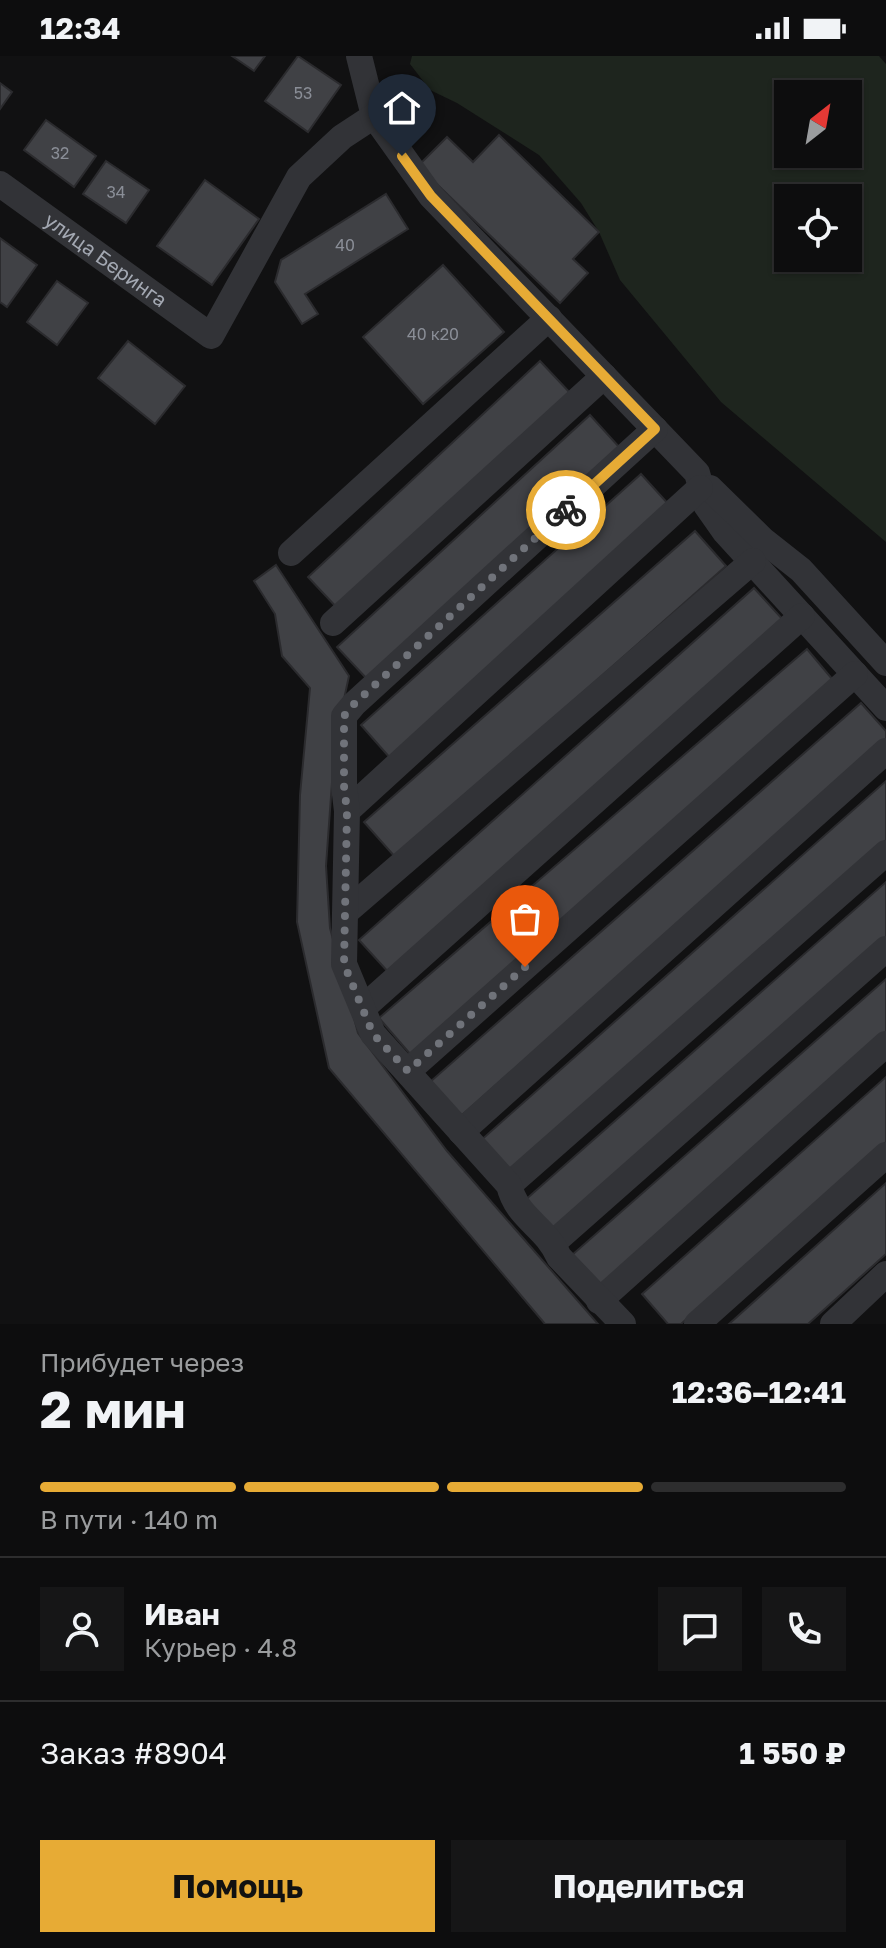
<!DOCTYPE html>
<html lang="ru">
<head>
<meta charset="utf-8">
<style>
  :root { --surface:#0d0d0e; --page:#161617; --text:#f1f3f6; --muted:#9a9c9e; --line:#2d2d2e; --accent:#e7ab35 }
  body { margin:0; font-family:"Golos Text",sans-serif; background:var(--page); color:var(--text); height:100vh; display:flex; flex-direction:column; font-size:30px; white-space:nowrap }
  * { box-sizing:border-box; margin:0 }
  p { font-size:26px; color:var(--muted) }
  .icon { flex:none; width:44px; height:44px; fill:none; stroke:currentColor; stroke-width:2; stroke-linecap:round; stroke-linejoin:round }
  .map { position:relative; height:1268px; overflow:hidden }
  .details { display:flex; flex-direction:column; background:var(--surface); flex:1 }
  .details>* { flex:none }
  .needle { width:52px; rotate:31deg }
  .fabs { position:absolute; left:774px; top:24px; display:grid; gap:16px }
  .fabs a { display:grid; place-items:center; width:88px; height:88px; border-radius:0px; background:var(--surface); box-shadow:0 2px 6px #0004,0 0 0 2px var(--line); font-size:40px }
  .pin { position:absolute; display:grid; place-items:center; width:68px; height:68px; color:#fff; margin:-82px -34px; border-radius:50% 50% 50% 0; rotate:-45deg; box-shadow:0 0 8px #0007 }
  .pin .icon { rotate:45deg }
  .courier { position:absolute; display:grid; place-items:center; width:80px; height:80px; margin:-40px; border:6px solid #e7ab35; border-radius:50%; background:#fff; color:#222; box-shadow:0 2px 10px #0007 }
  .head em { font-style:normal; font-weight:700 }
  .head div { display:flex; flex-direction:column-reverse }
  .head { display:flex; align-items:center; justify-content:space-between; height:136px; padding:0 40px }
  h1 { font-size:52px; font-weight:700; line-height:60px }
  .bar { display:grid; grid-template-columns:repeat(4,1fr); gap:12px 8px; align-content:center; height:96px; padding:0 40px }
  .bar i { height:10px; border-radius:6px; background:var(--line) }
  .bar .selected { background:var(--accent) }
  .bar p { grid-column:span 4 }
  .line { display:flex; align-items:center; gap:20px; padding:0 40px; border-top:2px solid var(--line) }
  .line div { flex:1 }
  .round { display:grid; place-items:center; flex:none; width:84px; height:84px; border-radius:0px; background:var(--page) }
  .cta { display:flex; gap:16px; margin-top:auto; padding:16px 40px }
  .cta a { flex:1; height:92px; border-radius:0px; background:var(--accent); color:#111; font-size:32px; font-weight:700; line-height:92px; text-align:center }
  .cta a+a { background:var(--page); color:var(--text) }
  .status { display:flex; justify-content:space-between; align-items:center; height:56px; padding:0 40px; background:var(--surface); direction:ltr }
  .status svg { height:22px; fill:currentColor }
  .map>svg:first-child { display:block }
  .green { fill:#1e251e; fill-rule:evenodd }
  .building { fill:#404145; stroke:#2b2b2e; stroke-width:2 }
  .lines { fill:none; stroke-linecap:round; stroke-linejoin:round }
  .minor { stroke:#323337; stroke-width:26 }
  .done { stroke:#70737a; stroke-width:8; stroke-dasharray:0 14.4 }
  .route { stroke:#e7ab35; stroke-width:10 }
  .labels { text-anchor:middle; stroke-width:6; stroke-linejoin:round; paint-order:stroke }
  .number-label { font-size:16px; fill:#8a8e97 }
  .street-label { font-size:20px; fill:#a3a8b2; stroke:#0c0c0d }
</style>
</head>
<body>
<div class="status"><b>12:34</b><svg viewBox="0 0 49 12"><path d="M0 12V9h3v3zM5 12V6h3v6zM10 12V3h3v9zM15 12V0h3v12zM26 1h20v11H26zM47 4h2v5h-2z"/></svg></div>
<div class="map">
<svg width="886" height="1268" viewBox="0 0 886 1268">
  <rect width="100%" height="100%" fill="#111112"/>
  <path class="green" d="M 412,0 L 879,0 L 886,8 L 886,486 L 721,346 L 620,224 L 599,176 L 581,147 L 539,99 L 457,47 L 430,34 L 410,8 ZM 788,38 L 848,38 L 848,98 L 788,98 ZM 788,142 L 848,142 L 848,202 L 788,202 Z"/>
  <g class="building">
    <path d="M 232,0 L 265,0 L 254,15 Z"/>
    <path d="M 298,0 L 341,29 L 308,76 L 265,45 Z"/>
    <path d="M 0,27 L 12,36 L 0,53 Z"/>
    <path d="M 46,64 L 96,100 L 74,131 L 24,94 Z"/>
    <path d="M 499,79 L 599,176 L 573,203 L 588,217 L 560,247 L 418,110 L 447,81 L 473,106 Z"/>
    <path d="M 106,105 L 149,134 L 126,167 L 83,138 Z"/>
    <path d="M 205,124 L 259,163 L 212,229 L 157,190 Z"/>
    <path d="M 386,138 L 408,173 L 305,238 L 318,258 L 302,268 L 275,226 L 281,204 Z"/>
    <path d="M 0,182 L 37,209 L 7,251 L 0,246 Z"/>
    <path d="M 443,209 L 504,276 L 423,348 L 363,281 Z"/>
    <path d="M 57,225 L 88,247 L 57,289 L 27,266 Z"/>
    <path d="M 128,285 L 185,330 L 155,368 L 98,322 Z"/>
    <path d="M 540,305 L 572,339 L 340,555 L 308,521 Z"/>
    <path d="M 590,359 L 620,392 L 368,624 L 337,591 Z"/>
    <path d="M 641,418 L 671,451 L 391,703 L 361,669 Z"/>
    <path d="M 695,475 L 726,510 L 396,802 L 364,766 Z"/>
    <path d="M 276,509 L 349,620 L 335,685 L 326,810 L 330,872 L 358,977 L 447,1095 L 598,1268 L 545,1268 L 329,1012 L 297,866 L 300,739 L 310,632 L 282,600 L 275,558 L 254,525 Z"/>
    <path d="M 754,532 L 785,566 L 390,918 L 359,884 Z"/>
    <path d="M 807,593 L 838,630 L 411,999 L 379,962 Z"/>
    <path d="M 861,647 L 886,675 L 886,686 L 461,1060 L 430,1026 Z"/>
    <path d="M 886,725 L 886,784 L 509,1119 L 479,1086 Z"/>
    <path d="M 886,826 L 886,887 L 554,1179 L 524,1145 Z"/>
    <path d="M 886,923 L 886,981 L 601,1232 L 572,1199 Z"/>
    <path d="M 886,1021 L 886,1086 L 681,1268 L 668,1268 L 642,1238 Z"/>
    <path d="M 886,1127 L 886,1198 L 808,1268 L 729,1268 Z"/>
  </g>
  <g class="lines">
    <g class="minor">
      <path d="M 359,0 L 374,60 L 431,140 L 697,417 L 706,449 L 725,476 L 886,652"/>
      <path id="s1" d="M 0,128 L 211,280 L 299,121 L 342,81 L 374,60"/>
      <path d="M 710,432 L 763,484 L 801,514 L 886,607"/>
      <path d="M 291,497 L 549,262"/>
      <path d="M 333,567 L 604,320"/>
      <path d="M 347,755 L 700,432"/>
      <path d="M 346,856 L 753,505"/>
      <path d="M 364,951 L 802,560"/>
      <path d="M 408,1015 L 855,618"/>
      <path d="M 461,1076 L 886,695"/>
      <path d="M 509,1129 L 886,797"/>
      <path d="M 553,1187 L 886,893"/>
      <path d="M 599,1245 L 886,988"/>
      <path d="M 623,1268 L 559,1201 C 545,1169 517,1163 509,1129 L 373,978 L 344,908 L 347,755 L 344,730 L 344,660 L 354,648 L 655,373"/>
      <path d="M 697,1268 L 886,1099"/>
      <path d="M 833,1268 L 886,1218"/>
    </g>
  </g>
  <g class="lines">
    <path class="done" d="M 525,911 L 408,1015 L 373,978 L 344,908 L 347,755 L 344,730 L 344,660 L 354,648 L 566,454"/>
    <path class="route" d="M 402,100 L 431,140 L 655,373 L 566,454"/>
  </g>
  <g class="labels">
    <g class="number-label">
      <text x="303" y="43">53</text>
      <text x="60" y="103">32</text>
      <text x="116" y="142">34</text>
      <text x="345" y="195">40</text>
      <text x="433" y="284">40 к20</text>
    </g>
    <g class="street-label">
      <text dy="7" stroke="none"><textPath href="#s1" startOffset="130">улица Беринга</textPath></text>
    </g>
  </g>
</svg>
<div class="fabs">
<a><svg class="needle" viewBox="-14 -14 28 28"><path d="M0-13l5 13h-10z" fill="#e53935"/><path d="M0 13l5-13h-10z" fill="#9a9c9e"/></svg></a>
<a><svg class="icon" aria-label="locate" viewBox="0 0 24 24"><circle cx="12" cy="12" r="6"/><path d="M12 2v4M12 18v4M2 12h4M18 12h4"/></svg></a>
</div>
<div class="pin" style="left:525px;top:911px;background:#ea580c"><svg class="icon" aria-label="bag" viewBox="0 0 24 24"><path d="M5 8h14l-1 12H6zM9 8a3 3 0 0 1 6 0"/></svg></div>
<div class="pin" style="left:402px;top:100px;background:#1f2937"><svg class="icon" aria-label="home" viewBox="0 0 24 24"><path d="M3 11l9-7 9 7M6 9v11h12V9"/></svg></div>
<div class="courier" style="left:566px;top:454px"><svg class="icon" aria-label="bike" viewBox="0 0 24 24"><circle cx="6" cy="16" r="4"/><circle cx="18" cy="16" r="4"/><path d="M6 16l4-8h5l3 8M10 8l3 8H6M13 5h3"/></svg></div>
</div>
<section class="details">
<div class="head"><div><h1>2 мин</h1><p>Прибудет через</p></div><em>12:36–12:41</em></div>
<div class="bar"><i class="selected"></i><i class="selected"></i><i class="selected"></i><i></i><p>В пути · 140 m</p></div>
<div class="line" style="height:144px"><a class="round"><svg class="icon" aria-label="person" viewBox="0 0 24 24"><circle cx="12" cy="8" r="4"/><path d="M4 21q1-7 8-7t8 7"/></svg></a><div><b>Иван</b><p>Курьер · 4.8</p></div><a class="round"><svg class="icon" aria-label="chat" viewBox="0 0 24 24"><path d="M4 5h16v11H9l-5 4z"/></svg></a><a class="round"><svg class="icon" aria-label="phone" viewBox="0 0 24 24"><path d="M5 4h4l2 5-3 2q2 4 5 5l2-3 5 2v4C11 20 4 13 5 4z"/></svg></a></div>
<div class="line" style="height:104px"><div>Заказ #8904</div><b>1 550 ₽</b></div>
<div class="cta"><a>Помощь</a><a>Поделиться</a></div>
</section>
</body>
</html>
